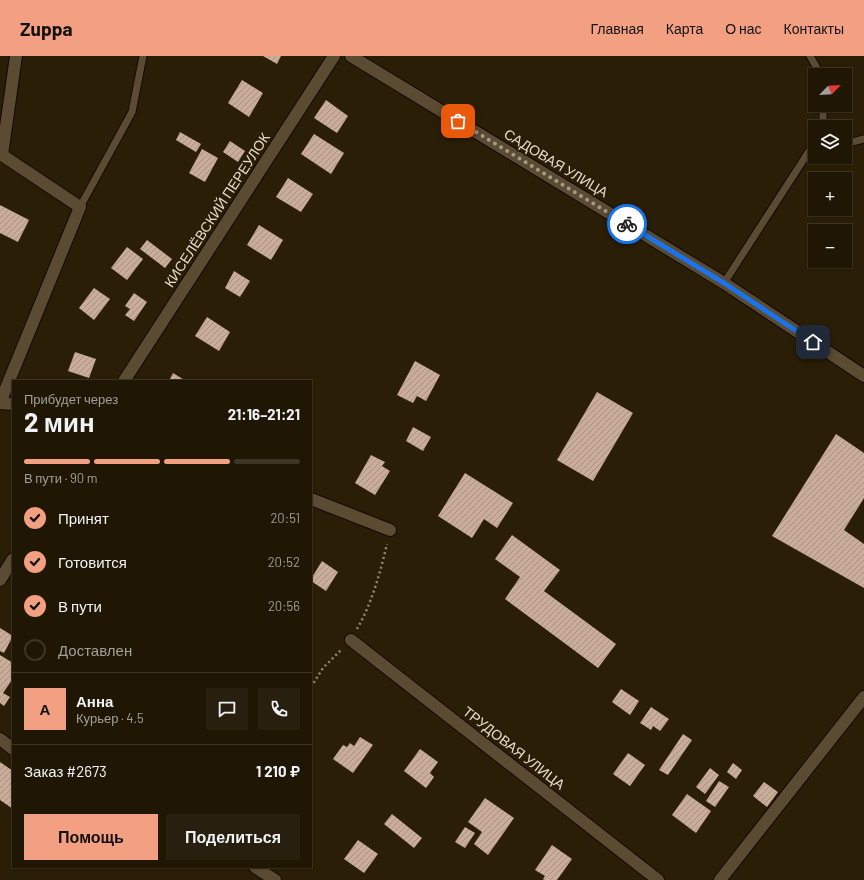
<!DOCTYPE html>
<html lang="ru">
<head>
<meta charset="utf-8">
<style>
  :root { --surface:#201604; --page:#281f0e; --text:#f1f3f6; --muted:#a29f9a; --line:#3d3526; --accent:#f39f82 }
  body { margin:0; font-family:Barlow,sans-serif; background:var(--page); color:var(--text); height:100vh; display:flex; flex-direction:column; font-size:15px; white-space:nowrap }
  * { box-sizing:border-box; margin:0 }
  p { font-size:13px; color:var(--muted) }
  .icon { flex:none; width:22px; height:22px; fill:none; stroke:currentColor; stroke-width:2; stroke-linecap:round; stroke-linejoin:round }
  .map { position:relative; flex:1; overflow:hidden }
  .panel { position:absolute; left:12px; top:324px; width:300px; height:488px; display:flex; flex-direction:column; background:var(--surface); border-radius:0px; box-shadow:0 1px 3px #0004,0 0 0 1px var(--line) }
  .panel>* { flex:none }
  .needle { width:26px; rotate:65deg }
  .buttons { position:absolute; left:808px; top:12px; display:grid; gap:8px }
  .buttons a { display:grid; place-items:center; width:44px; height:44px; border-radius:0px; background:var(--surface); box-shadow:0 1px 3px #0004,0 0 0 1px var(--line); font-size:20px }
  .pin { position:absolute; display:grid; place-items:center; width:34px; height:34px; color:#fff; margin:-17px; border-radius:8px; box-shadow:0 2px 6px #0006 }
  .courier { position:absolute; display:grid; place-items:center; width:40px; height:40px; margin:-20px; border:3px solid #1a73e8; border-radius:50%; background:#fff; color:#222; box-shadow:0 1px 5px #0007 }
  .overview em { font-style:normal; font-weight:700 }
  .overview div { display:flex; flex-direction:column-reverse }
  .overview { display:flex; align-items:center; justify-content:space-between; height:68px; padding:0 12px }
  h1 { font-size:26px; font-weight:700; line-height:30px }
  .bar { display:grid; grid-template-columns:repeat(4,1fr); gap:6px 4px; align-content:center; height:48px; padding:0 12px }
  .bar i { height:5px; border-radius:3px; background:var(--line) }
  .bar .active { background:var(--accent) }
  .bar p { grid-column:span 4 }
  .line { display:flex; align-items:center; gap:10px; padding:0 12px; border-top:1px solid var(--line) }
  .line div { flex:1 }
  .round { display:grid; place-items:center; flex:none; width:42px; height:42px; border-radius:0px; background:var(--page) }
  ol { padding:0 12px; list-style:none }
  li { display:flex; align-items:center; gap:12px; height:44px }
  li p { margin-inline-start:auto }
  li .icon { padding:4px; border-radius:50%; background:var(--accent); color:#111; stroke-width:4 }
  li:last-child { color:var(--muted) }
  li i { width:22px; height:22px; border:2px solid var(--line); border-radius:50% }
  .cta { display:flex; gap:8px; margin-top:auto; padding:8px 12px }
  .cta a { flex:1; height:46px; border-radius:0px; background:var(--accent); color:#111; font-size:16px; font-weight:700; line-height:46px; text-align:center }
  .cta a+a { background:var(--page); color:var(--text) }
  header { display:flex; align-items:center; gap:24px; box-sizing:border-box; height:56px; padding:0 20px; background:var(--accent); color:#111 }
  header strong { font-size:19px }
  nav { display:flex; gap:22px; margin-inline-start:auto; font-size:14px }
  .map>svg:first-child { display:block }
  .building { fill:url(#building-hatch) }
  .lines { fill:none; stroke-linecap:round; stroke-linejoin:round }
  .lane-casing { stroke:#140800; stroke-width:9 }
  .street-casing { stroke:#140800; stroke-width:14 }
  .path { stroke:#918673; stroke-width:2.5; stroke-dasharray:2 3; stroke-linecap:butt }
  .lane { stroke:#5a4b32; stroke-width:7 }
  .street { stroke:#5a4b32; stroke-width:12 }
  .done { stroke:#a49a88; stroke-width:4; stroke-dasharray:0 7.2 }
  .route { stroke:#1a73e8; stroke-width:5 }
  .labels { text-anchor:middle; stroke-width:4; stroke-linejoin:round; paint-order:stroke }
  .street-label { font-size:14px; fill:#e5dcce; stroke:#2b1e06 }
</style>
</head>
<body>
<header>
<strong>Zuppa</strong>
<nav><a>Главная</a><a>Карта</a><a>О нас</a><a>Контакты</a></nav>
</header>
<div class="map">
<svg width="864" height="824" viewBox="0 0 864 824">
  <defs>
    <pattern id="building-hatch" width="6" height="6" patternUnits="userSpaceOnUse"><rect width="6" height="6" fill="#c9ad99"/><path d="M-1 1l2-2M0 6l6-6M5 7l2-2" fill="none" stroke="#a89282"/></pattern>
  </defs>
  <rect width="100%" height="100%" fill="#2b1e06"/>
  <g class="building">
    <path d="M 263,0 L 281,0 L 277,8 Z"/>
    <path d="M 242,24 L 263,37 L 249,61 L 228,47 Z"/>
    <path d="M 326,44 L 348,60 L 337,77 L 314,62 Z"/>
    <path d="M 180,76 L 201,88 L 196,96 L 176,84 Z"/>
    <path d="M 314,78 L 344,97 L 331,118 L 301,98 Z"/>
    <path d="M 230,85 L 245,95 L 238,106 L 223,96 Z"/>
    <path d="M 202,93 L 218,102 L 205,126 L 189,117 Z"/>
    <path d="M 288,122 L 313,138 L 301,156 L 276,141 Z"/>
    <path d="M 0,149 L 29,164 L 18,186 L 0,177 Z"/>
    <path d="M 259,169 L 283,184 L 271,204 L 247,189 Z"/>
    <path d="M 147,184 L 172,203 L 165,212 L 140,193 Z"/>
    <path d="M 127,191 L 143,203 L 127,224 L 111,212 Z"/>
    <path d="M 234,215 L 250,225 L 240,241 L 225,232 Z"/>
    <path d="M 94,232 L 110,243 L 94,264 L 79,252 Z"/>
    <path d="M 134,237 L 147,246 L 134,265 L 125,259 L 130,253 L 125,250 Z"/>
    <path d="M 207,261 L 230,276 L 219,295 L 195,280 Z"/>
    <path d="M 75,296 L 96,303 L 89,322 L 68,315 Z"/>
    <path d="M 415,305 L 440,319 L 426,345 L 417,340 L 413,347 L 397,339 Z"/>
    <path d="M 173,317 L 186,325 L 169,325 Z"/>
    <path d="M 597,336 L 633,357 L 593,425 L 557,404 Z"/>
    <path d="M 413,371 L 431,381 L 423,395 L 406,385 Z"/>
    <path d="M 836,378 L 864,397 L 864,442 L 844,474 L 864,488 L 864,532 L 772,480 Z"/>
    <path d="M 371,399 L 385,406 L 382,410 L 390,415 L 375,439 L 355,427 Z"/>
    <path d="M 465,417 L 513,447 L 497,472 L 484,463 L 472,482 L 438,460 Z"/>
    <path d="M 512,479 L 560,514 L 544,535 L 616,588 L 598,612 L 505,543 L 520,521 L 495,503 Z"/>
    <path d="M 322,505 L 338,516 L 326,535 L 311,525 L 311,523 Z"/>
    <path d="M 0,572 L 13,580 L 4,597 L 0,595 Z"/>
    <path d="M 0,599 L 13,607 L 13,625 L 12,624 L 3,637 L 10,641 L 4,650 L 0,647 Z"/>
    <path d="M 621,633 L 639,645 L 630,659 L 612,646 Z"/>
    <path d="M 651,651 L 669,663 L 660,675 L 653,670 L 651,674 L 640,667 Z"/>
    <path d="M 683,678 L 692,684 L 668,719 L 659,714 Z"/>
    <path d="M 360,681 L 373,689 L 353,717 L 333,703 L 343,689 L 347,691 L 350,687 L 354,690 Z"/>
    <path d="M 420,693 L 438,706 L 430,717 L 434,721 L 426,732 L 404,715 Z"/>
    <path d="M 628,697 L 645,709 L 630,730 L 613,718 Z"/>
    <path d="M 0,706 L 13,715 L 13,753 L 0,744 Z"/>
    <path d="M 733,707 L 742,714 L 736,723 L 727,716 Z"/>
    <path d="M 710,712 L 719,719 L 705,738 L 696,731 Z"/>
    <path d="M 719,725 L 729,731 L 715,751 L 706,745 Z"/>
    <path d="M 764,726 L 778,736 L 767,751 L 753,740 Z"/>
    <path d="M 687,738 L 711,755 L 696,777 L 672,759 Z"/>
    <path d="M 485,742 L 514,762 L 488,799 L 474,788 L 482,776 L 468,766 Z"/>
    <path d="M 392,758 L 422,782 L 414,792 L 384,768 Z"/>
    <path d="M 465,771 L 475,777 L 465,792 L 455,786 Z"/>
    <path d="M 358,784 L 378,798 L 364,817 L 344,803 Z"/>
    <path d="M 552,789 L 572,803 L 557,824 L 544,824 L 543,823 L 545,820 L 535,814 Z"/>
  </g>
  <g class="lines">
    <g class="lane-casing">
      <g id="lane">
        <path d="M 810,0 L 821,19"/>
        <path d="M 821,71 L 823,67 L 823,49"/>
        <path d="M 845,88 L 864,83"/>
        <path d="M 80,151 L 132,56 L 143,0"/>
        <path d="M 724,227 L 815,86"/>
      </g>
    </g>
    <g class="street-casing">
      <g id="street">
        <path d="M 351,0 L 724,227 L 864,320"/>
        <path d="M 124,325 L 334,0"/>
        <path d="M 0,347 L 80,151 L 2,99 L 16,0"/>
        <path d="M 0,347 L 13,348"/>
        <path d="M 311,443 L 390,474"/>
        <path d="M 0,524 L 13,503"/>
        <path d="M 351,584 L 658,824"/>
        <path d="M 0,683 L 13,693"/>
        <path d="M 255,811 L 275,824"/>
        <path d="M 720,824 L 864,641"/>
      </g>
    </g>
    <g class="path">
      <path d="M 357,573 C 372,547 380,517 387,488"/>
      <path d="M 311,631 L 323,612 L 342,593"/>
    </g>
    <use href="#lane" class="lane"/>
    <use href="#street" class="street"/>
  </g>
  <g class="lines">
    <path class="done" d="M 458,65 L 627,168"/>
    <path class="route" d="M 627,168 L 724,227 L 813,286"/>
  </g>
  <g class="labels">
    <g class="street-label">
      <text transform="translate(556 107) rotate(31)" y="5">САДОВАЯ УЛИЦА</text>
      <text transform="translate(217 154) rotate(-57)" y="5">КИСЕЛЁВСКИЙ ПЕРЕУЛОК</text>
      <text transform="translate(514 692) rotate(38)" y="5">ТРУДОВАЯ УЛИЦА</text>
    </g>
  </g>
</svg>
<div class="buttons">
<a><svg class="needle" viewBox="-14 -14 28 28"><path d="M0-13l5 13h-10z" fill="#e53935"/><path d="M0 13l5-13h-10z" fill="#a29f9a"/></svg></a>
<a><svg class="icon" aria-label="layers" viewBox="0 0 24 24"><path d="M12 4l9 5-9 5-9-5zM3 14l9 5 9-5"/></svg></a>
<a>+</a>
<a>−</a>
</div>
<div class="pin" style="left:458px;top:65px;background:#ea580c"><svg class="icon" aria-label="bag" viewBox="0 0 24 24"><path d="M5 8h14l-1 12H6zM9 8a3 3 0 0 1 6 0"/></svg></div>
<div class="pin" style="left:813px;top:286px;background:#1f2937"><svg class="icon" aria-label="home" viewBox="0 0 24 24"><path d="M3 11l9-7 9 7M6 9v11h12V9"/></svg></div>
<div class="courier" style="left:627px;top:168px"><svg class="icon" aria-label="bike" viewBox="0 0 24 24"><circle cx="6" cy="16" r="4"/><circle cx="18" cy="16" r="4"/><path d="M6 16l4-8h5l3 8M10 8l3 8H6M13 5h3"/></svg></div>
<section class="panel">
<div class="overview"><div><h1>2 мин</h1><p>Прибудет через</p></div><em>21:16–21:21</em></div>
<div class="bar"><i class="active"></i><i class="active"></i><i class="active"></i><i></i><p>В пути · 90 m</p></div>
<ol>
<li><svg class="icon" aria-label="check" viewBox="0 0 24 24"><path d="M5 12l5 5 9-10"/></svg>Принят<p>20:51</p></li>
<li><svg class="icon" aria-label="check" viewBox="0 0 24 24"><path d="M5 12l5 5 9-10"/></svg>Готовится<p>20:52</p></li>
<li><svg class="icon" aria-label="check" viewBox="0 0 24 24"><path d="M5 12l5 5 9-10"/></svg>В пути<p>20:56</p></li>
<li><i></i>Доставлен</li>
</ol>
<div class="line" style="height:72px"><b class="round" style="background:var(--accent);color:#111">А</b><div><b>Анна</b><p>Курьер · 4.5</p></div><a class="round"><svg class="icon" aria-label="chat" viewBox="0 0 24 24"><path d="M4 5h16v11H9l-5 4z"/></svg></a><a class="round"><svg class="icon" aria-label="phone" viewBox="0 0 24 24"><path d="M5 4h4l2 5-3 2q2 4 5 5l2-3 5 2v4C11 20 4 13 5 4z"/></svg></a></div>
<div class="line" style="height:52px"><div>Заказ #2673</div><b>1 210 ₽</b></div>
<div class="cta"><a>Помощь</a><a>Поделиться</a></div>
</section>
</div>
</body>
</html>
